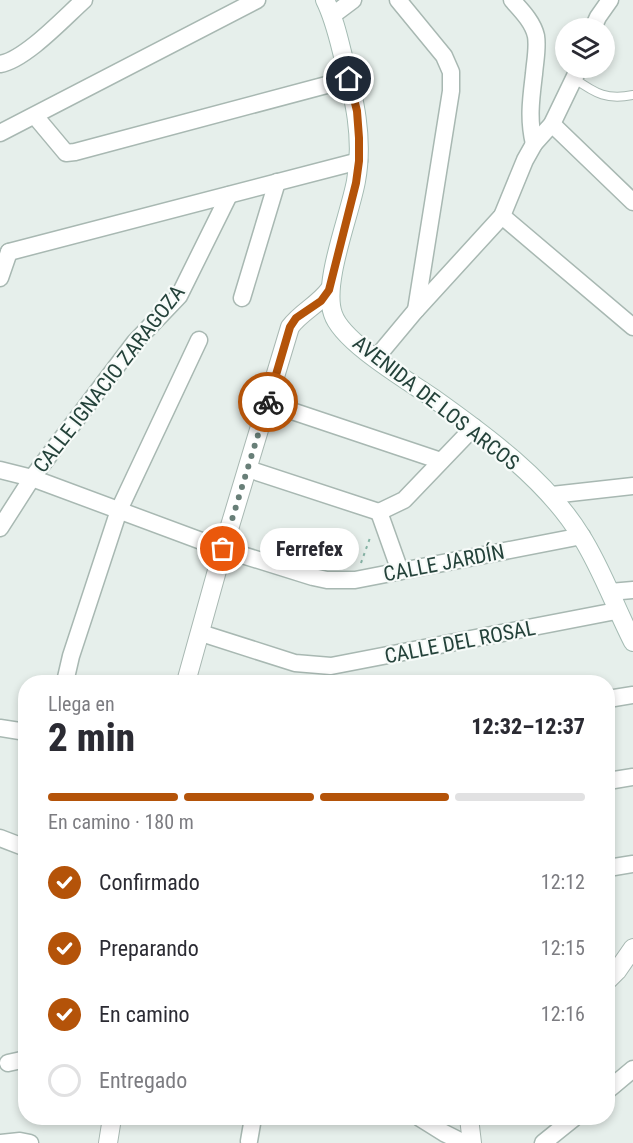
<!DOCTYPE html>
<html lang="es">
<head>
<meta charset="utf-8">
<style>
  :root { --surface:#fff; --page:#f2f2f3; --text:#2b2b33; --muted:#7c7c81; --line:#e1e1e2; --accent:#b45309 }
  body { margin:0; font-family:"Roboto Condensed",sans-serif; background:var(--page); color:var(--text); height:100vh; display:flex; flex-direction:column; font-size:22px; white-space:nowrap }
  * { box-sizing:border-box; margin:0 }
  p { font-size:20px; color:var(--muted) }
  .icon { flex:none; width:33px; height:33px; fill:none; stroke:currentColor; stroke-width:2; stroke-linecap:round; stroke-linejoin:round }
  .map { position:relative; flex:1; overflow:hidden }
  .panel { position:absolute; left:18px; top:675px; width:597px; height:450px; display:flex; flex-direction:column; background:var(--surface); border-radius:24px; box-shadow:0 3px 9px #0003 }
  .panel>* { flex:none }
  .fabs { position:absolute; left:555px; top:18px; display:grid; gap:12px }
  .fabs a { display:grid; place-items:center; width:60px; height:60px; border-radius:50%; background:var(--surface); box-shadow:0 3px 9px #0003; font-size:30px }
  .pin { position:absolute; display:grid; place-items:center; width:51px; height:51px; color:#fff; margin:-26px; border:3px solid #fff; border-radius:50%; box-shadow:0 2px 6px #0007 }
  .courier { position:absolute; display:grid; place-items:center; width:60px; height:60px; margin:-30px; border:4px solid #b45309; border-radius:50%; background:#fff; color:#222; box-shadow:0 2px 8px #0007 }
  .bubble { position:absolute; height:42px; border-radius:21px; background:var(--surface); box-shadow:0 3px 9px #0003; font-size:20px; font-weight:800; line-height:42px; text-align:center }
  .summary em { font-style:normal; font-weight:800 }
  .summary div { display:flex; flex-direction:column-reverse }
  .summary { display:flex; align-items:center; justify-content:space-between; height:102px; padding:0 30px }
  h1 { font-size:39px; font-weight:800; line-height:45px }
  .bar { display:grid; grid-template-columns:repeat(4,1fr); gap:9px 6px; align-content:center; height:72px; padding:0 30px }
  .bar i { height:8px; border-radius:4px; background:var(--line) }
  .bar .selected { background:var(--accent) }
  .bar p { grid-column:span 4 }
  ol { padding:0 30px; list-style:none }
  li { display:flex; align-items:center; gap:18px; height:66px }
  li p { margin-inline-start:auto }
  li .icon { padding:6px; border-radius:50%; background:var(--accent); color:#fff; stroke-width:4 }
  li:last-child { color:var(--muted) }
  li i { width:33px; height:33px; border:3px solid var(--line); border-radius:50% }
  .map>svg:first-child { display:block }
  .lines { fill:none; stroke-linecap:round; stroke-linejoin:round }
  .service-casing { stroke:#a8b8b2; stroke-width:10 }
  .minor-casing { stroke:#a8b8b2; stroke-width:19 }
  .tertiary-casing { stroke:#a8b8b2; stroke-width:20 }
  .secondary-casing { stroke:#a4bbb3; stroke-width:20 }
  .path { stroke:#86b3a5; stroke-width:2; stroke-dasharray:3 4.5; stroke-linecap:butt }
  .service { stroke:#fff; stroke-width:8 }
  .minor { stroke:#fff; stroke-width:16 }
  .tertiary { stroke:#fff; stroke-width:18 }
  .secondary { stroke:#fff; stroke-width:18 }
  .done { stroke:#687f78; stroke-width:6; stroke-dasharray:0 10.8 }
  .route { stroke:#b45309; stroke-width:8 }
  .labels { text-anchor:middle; stroke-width:4.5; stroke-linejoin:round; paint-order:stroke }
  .street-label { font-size:21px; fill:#24423a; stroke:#f7fbf9 }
</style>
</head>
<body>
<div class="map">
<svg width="633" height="1143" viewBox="0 0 633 1143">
  <rect width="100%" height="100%" fill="#e6efeb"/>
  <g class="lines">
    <g class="service-casing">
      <path id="service" d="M 575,79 C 596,94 607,100 633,95"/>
    </g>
    <g class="minor-casing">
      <g id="minor">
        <path d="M 398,0 L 444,56 L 451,72 L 451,91 L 416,310"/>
        <path d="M 512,0 C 521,10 533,22 536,36 C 538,48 535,61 534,74 C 531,99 528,119 534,144"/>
        <path d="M 333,15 L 353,0"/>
        <path d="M 593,28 L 598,17 L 610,0"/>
        <path d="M 0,64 C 25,60 64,18 84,0"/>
        <path d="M 35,116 L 66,153 L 75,152 L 349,79"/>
        <path d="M 552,124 L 633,202"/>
        <path d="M 0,133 L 257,0"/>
        <path d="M 502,216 L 633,327"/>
        <path d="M 9,252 L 359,161"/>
        <path d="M 0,278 L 9,252"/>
        <path d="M 242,298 L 277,182"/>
        <path d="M 376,358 L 416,310 L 502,216 L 525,160 L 534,144 L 552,124 L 579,68"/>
        <path d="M 268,403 L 441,461"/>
        <path d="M 248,469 L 379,512"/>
        <path d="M 0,470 L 32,478 L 223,549 L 313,577 L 327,580 L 355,580 L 582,536"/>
        <path d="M 552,495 L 633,486"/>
        <path d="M 379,512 L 404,500 L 474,427"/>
        <path d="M 379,512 L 400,571"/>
        <path d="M 0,528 L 32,478 L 135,342 L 179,296 L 229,195"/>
        <path d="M 610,592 L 633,590"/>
        <path d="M 201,633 L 295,663 L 331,666 L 616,611"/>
        <path d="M 65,682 L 71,656 L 119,510 L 199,340"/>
        <path d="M 608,699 L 633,695"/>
        <path d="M 0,728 L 26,732"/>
        <path d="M 608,781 L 633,777"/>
        <path d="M 0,838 L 26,848"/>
        <path d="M 608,868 L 633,864"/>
        <path d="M 8,1063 L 26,1059"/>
        <path d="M 608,1090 L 633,1069"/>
        <path d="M 420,1118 L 444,1133 L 464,1143"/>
        <path d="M 249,1141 L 253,1118"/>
        <path d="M 1,1143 L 20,1141 L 30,1143"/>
        <path d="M 543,1143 L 574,1118"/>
      </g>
    </g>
    <g class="tertiary-casing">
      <g id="tertiary">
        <path d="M 186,682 L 223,549 L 290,327 C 301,312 318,305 329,290"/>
        <path d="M 608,980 L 617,971 L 633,948"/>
        <path d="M 469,1118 L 472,1143"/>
        <path d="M 108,1143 L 112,1118"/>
      </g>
    </g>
    <g class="secondary-casing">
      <path id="secondary" d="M 325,0 C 334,18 338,36 343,56 C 354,97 364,138 356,181 C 350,215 322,283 333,314 C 342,342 407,380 433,398 C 485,435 547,480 581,536 C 602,569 615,607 633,642"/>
    </g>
    <path class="path" d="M 361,563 L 371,535"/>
    <use href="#service" class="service"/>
    <use href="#minor" class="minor"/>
    <use href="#tertiary" class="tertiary"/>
    <use href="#secondary" class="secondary"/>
  </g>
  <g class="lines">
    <path class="done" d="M 223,549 L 268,402"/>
    <path class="route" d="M 268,402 L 290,327 L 296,318 L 321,301 L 329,290 L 356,183 L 359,161 L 359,138 L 357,111 L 349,79"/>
  </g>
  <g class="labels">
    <g class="street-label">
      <text transform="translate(109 379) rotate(-52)" y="7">CALLE IGNACIO ZARAGOZA</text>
      <text transform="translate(436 403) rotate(38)" y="7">AVENIDA DE LOS ARCOS</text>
      <text transform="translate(444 563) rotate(-11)" y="7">CALLE JARDÍN</text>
      <text transform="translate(460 642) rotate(-11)" y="7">CALLE DEL ROSAL</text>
    </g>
  </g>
</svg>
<div class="fabs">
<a><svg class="icon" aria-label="layers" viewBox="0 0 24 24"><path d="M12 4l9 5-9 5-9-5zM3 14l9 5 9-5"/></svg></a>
</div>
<div class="pin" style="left:223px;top:549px;background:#ea580c"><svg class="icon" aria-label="bag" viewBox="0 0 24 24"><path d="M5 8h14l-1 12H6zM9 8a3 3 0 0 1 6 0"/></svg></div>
<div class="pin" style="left:349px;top:79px;background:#1f2937"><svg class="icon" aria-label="home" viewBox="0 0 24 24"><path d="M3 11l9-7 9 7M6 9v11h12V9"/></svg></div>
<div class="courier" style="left:268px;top:402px"><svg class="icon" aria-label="bike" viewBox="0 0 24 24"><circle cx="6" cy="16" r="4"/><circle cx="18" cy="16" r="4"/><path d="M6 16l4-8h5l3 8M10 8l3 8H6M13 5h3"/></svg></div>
<div class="bubble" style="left:260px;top:528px;width:99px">Ferrefex</div>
<section class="panel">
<div class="summary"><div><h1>2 min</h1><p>Llega en</p></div><em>12:32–12:37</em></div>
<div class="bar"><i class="selected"></i><i class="selected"></i><i class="selected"></i><i></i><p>En camino · 180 m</p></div>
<ol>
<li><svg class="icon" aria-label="check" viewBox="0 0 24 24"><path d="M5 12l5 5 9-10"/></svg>Confirmado<p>12:12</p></li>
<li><svg class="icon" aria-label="check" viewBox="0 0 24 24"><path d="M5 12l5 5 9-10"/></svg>Preparando<p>12:15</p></li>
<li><svg class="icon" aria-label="check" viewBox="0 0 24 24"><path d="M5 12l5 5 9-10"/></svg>En camino<p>12:16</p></li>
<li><i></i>Entregado</li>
</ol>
</section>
</div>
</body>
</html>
